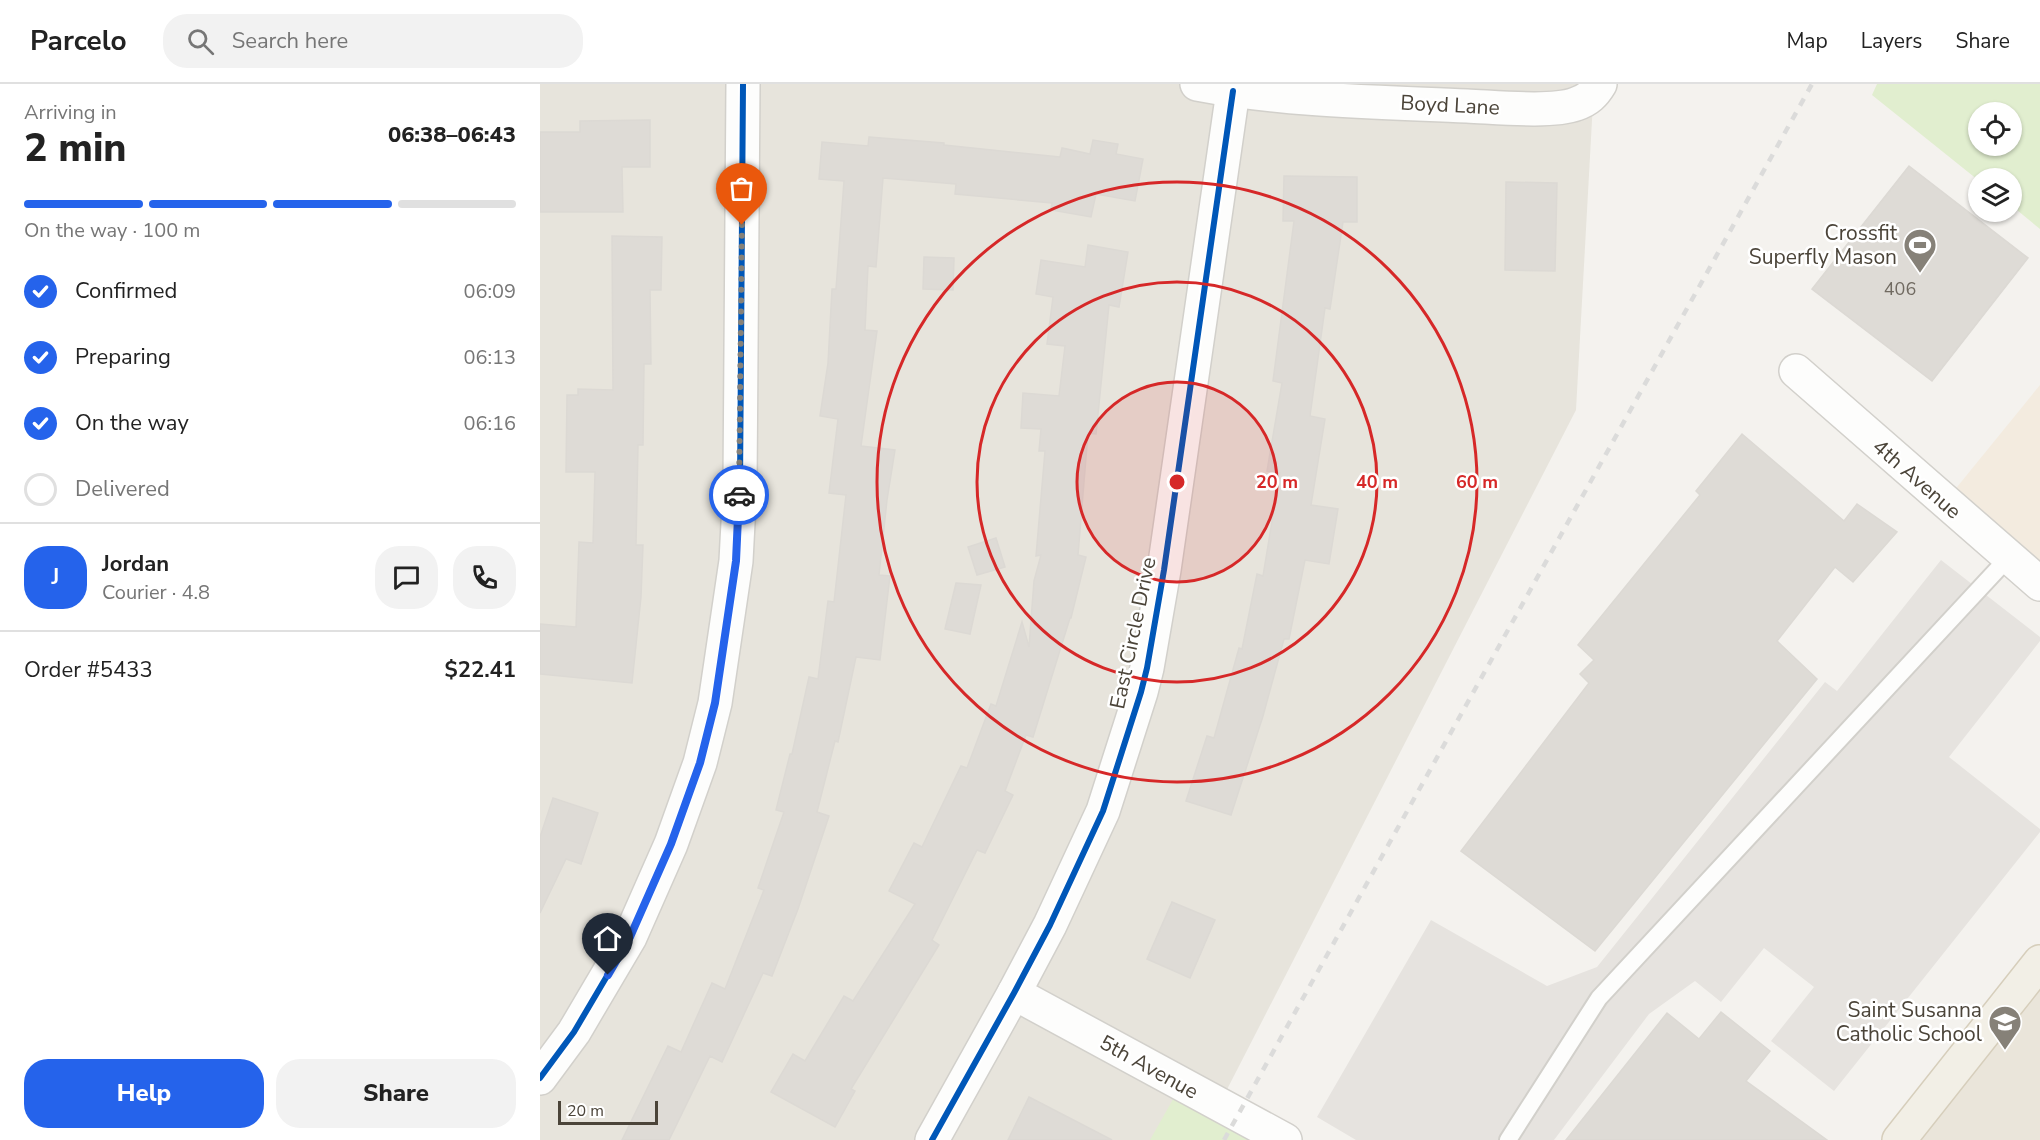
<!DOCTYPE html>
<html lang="en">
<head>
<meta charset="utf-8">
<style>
  :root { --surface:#fff; --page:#f2f2f2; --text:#222; --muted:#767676; --line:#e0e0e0; --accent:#2563eb }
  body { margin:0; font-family:"Nunito Sans",sans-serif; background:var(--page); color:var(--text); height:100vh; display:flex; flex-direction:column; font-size:22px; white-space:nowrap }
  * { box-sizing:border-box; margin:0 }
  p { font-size:20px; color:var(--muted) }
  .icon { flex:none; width:33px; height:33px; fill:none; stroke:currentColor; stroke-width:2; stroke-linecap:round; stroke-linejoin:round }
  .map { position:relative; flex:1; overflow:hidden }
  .drawer { display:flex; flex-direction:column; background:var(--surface); width:540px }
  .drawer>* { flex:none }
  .tools { position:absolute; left:1428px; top:18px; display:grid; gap:12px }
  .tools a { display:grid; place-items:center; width:54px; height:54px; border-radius:50%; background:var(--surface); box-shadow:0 2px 4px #0004; font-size:30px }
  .scale { position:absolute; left:18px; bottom:15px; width:100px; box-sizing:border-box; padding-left:6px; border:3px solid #4b4439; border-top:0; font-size:16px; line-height:21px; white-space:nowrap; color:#4b4439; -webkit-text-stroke:4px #fff; paint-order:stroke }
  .pin { position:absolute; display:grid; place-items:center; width:51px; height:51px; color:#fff; margin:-62px -26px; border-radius:50% 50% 50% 0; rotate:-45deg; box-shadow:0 0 6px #0007 }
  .pin .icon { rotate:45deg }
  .courier { position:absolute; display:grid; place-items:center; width:60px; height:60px; margin:-30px; border:4px solid #2563eb; border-radius:50%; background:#fff; color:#222; box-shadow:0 2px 8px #0007 }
  .head em { font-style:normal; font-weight:800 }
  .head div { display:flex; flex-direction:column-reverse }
  .head { display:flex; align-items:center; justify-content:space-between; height:102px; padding:0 24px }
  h1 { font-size:39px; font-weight:800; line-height:45px }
  .bar { display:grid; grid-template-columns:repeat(4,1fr); gap:9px 6px; align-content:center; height:72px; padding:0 24px }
  .bar i { height:8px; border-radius:4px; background:var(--line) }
  .bar .active { background:var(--accent) }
  .bar p { grid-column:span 4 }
  .line { display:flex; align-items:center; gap:15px; padding:0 24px; border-top:2px solid var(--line) }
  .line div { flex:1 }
  .round { display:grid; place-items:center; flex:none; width:63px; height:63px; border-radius:24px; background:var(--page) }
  ol { padding:0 24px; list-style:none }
  li { display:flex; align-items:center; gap:18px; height:66px }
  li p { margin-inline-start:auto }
  li .icon { padding:6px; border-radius:50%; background:var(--accent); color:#fff; stroke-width:4 }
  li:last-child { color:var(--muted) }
  li i { width:33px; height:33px; border:3px solid var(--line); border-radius:50% }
  .button { display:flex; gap:12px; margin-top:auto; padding:12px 24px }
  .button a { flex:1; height:69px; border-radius:24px; background:var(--accent); color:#fff; font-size:24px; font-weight:800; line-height:69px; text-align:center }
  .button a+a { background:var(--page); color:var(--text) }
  header { display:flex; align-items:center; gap:36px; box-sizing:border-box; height:84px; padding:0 30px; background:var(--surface); border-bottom:2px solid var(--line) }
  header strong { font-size:28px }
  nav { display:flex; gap:33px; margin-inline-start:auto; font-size:21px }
  .search { width:420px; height:54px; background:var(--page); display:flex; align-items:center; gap:15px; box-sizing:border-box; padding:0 21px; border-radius:24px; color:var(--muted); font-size:22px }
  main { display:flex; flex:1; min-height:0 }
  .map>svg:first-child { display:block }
  .residential { fill:#e7e4dc }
  .commercial { fill:#f3ebdf }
  .education { fill:#eae5da }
  .green { fill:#e1eecf; fill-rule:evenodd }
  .parking { fill:#e6e3df }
  .building { fill:#dedbd6; stroke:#dcd9d4; stroke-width:1.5 }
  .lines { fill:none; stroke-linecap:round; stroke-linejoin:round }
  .service-casing { stroke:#d2d0cb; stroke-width:20 }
  .minor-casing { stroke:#d2d0cb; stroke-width:36 }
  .primary-casing { stroke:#d6cebb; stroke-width:36 }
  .service { stroke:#fdfdfc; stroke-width:16 }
  .minor { stroke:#fdfdfc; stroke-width:33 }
  .primary { stroke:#f2efe6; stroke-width:33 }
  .rail { stroke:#dbdbda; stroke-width:4.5; stroke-dasharray:8 8; stroke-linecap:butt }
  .cycleway-casing { stroke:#fff; stroke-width:10 }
  .cycleway { stroke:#0057b8; stroke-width:6 }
  .done { stroke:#868178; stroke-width:6; stroke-dasharray:0 10.8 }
  .route { stroke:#2563eb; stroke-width:8 }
  .ring { fill:none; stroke:#d62828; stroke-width:3 }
  .labels { text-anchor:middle; stroke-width:5; stroke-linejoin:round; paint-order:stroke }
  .number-label { font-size:18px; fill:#706a61 }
  .street-label { font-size:21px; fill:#4b4439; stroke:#fff }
  .poi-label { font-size:21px; fill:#4b4439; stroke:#fff; text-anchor:end }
  .centre { fill:#d62828; stroke:#fff; stroke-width:3 }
  .ring-label { font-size:18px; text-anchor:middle; font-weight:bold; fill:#d62828; stroke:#fff; stroke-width:5; stroke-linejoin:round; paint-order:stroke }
</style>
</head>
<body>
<header>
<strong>Parcelo</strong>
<div class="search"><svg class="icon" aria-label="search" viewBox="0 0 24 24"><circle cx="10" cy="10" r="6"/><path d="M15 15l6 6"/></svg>Search here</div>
<nav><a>Map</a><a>Layers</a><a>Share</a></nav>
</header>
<main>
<section class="drawer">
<div class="head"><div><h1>2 min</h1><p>Arriving in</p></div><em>06:38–06:43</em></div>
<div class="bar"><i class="active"></i><i class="active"></i><i class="active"></i><i></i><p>On the way · 100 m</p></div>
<ol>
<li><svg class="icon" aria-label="check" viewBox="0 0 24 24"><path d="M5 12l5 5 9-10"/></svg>Confirmed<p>06:09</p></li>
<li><svg class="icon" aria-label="check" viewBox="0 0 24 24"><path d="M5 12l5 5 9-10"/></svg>Preparing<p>06:13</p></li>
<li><svg class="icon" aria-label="check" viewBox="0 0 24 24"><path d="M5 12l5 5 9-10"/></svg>On the way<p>06:16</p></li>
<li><i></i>Delivered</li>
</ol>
<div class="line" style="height:108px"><b class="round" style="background:var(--accent);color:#fff">J</b><div><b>Jordan</b><p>Courier · 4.8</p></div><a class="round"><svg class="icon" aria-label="chat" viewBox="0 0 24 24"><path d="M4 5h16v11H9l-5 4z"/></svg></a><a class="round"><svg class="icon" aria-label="phone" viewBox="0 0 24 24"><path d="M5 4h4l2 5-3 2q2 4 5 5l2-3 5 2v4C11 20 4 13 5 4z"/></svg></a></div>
<div class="line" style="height:78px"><div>Order #5433</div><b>$22.41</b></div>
<div class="button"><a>Help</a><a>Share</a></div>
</section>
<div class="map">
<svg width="1500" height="1056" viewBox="0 0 1500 1056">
  <rect width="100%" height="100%" fill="#f4f2ee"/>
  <path class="residential" d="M 0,0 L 1054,0 L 1036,326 L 679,1021 L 659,1056 L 0,1056 Z"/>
  <path class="commercial" d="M 1500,301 L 1500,500 L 1404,419 Z"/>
  <path class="education" d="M 1500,878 L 1500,1056 L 1359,1056 Z"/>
  <g class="green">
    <path d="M 1337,0 L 1500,0 L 1500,145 L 1472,122 L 1472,94 L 1438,96 L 1332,11 ZM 1438,28 L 1472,28 L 1472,62 L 1438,62 Z"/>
    <path d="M 641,1001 L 746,1056 L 610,1056 Z"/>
  </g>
  <path class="parking" d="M 1401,476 L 1500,553 L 1500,557 L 1409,673 L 1500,745 L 1500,748 L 1294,1007 L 1231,957 L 1274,903 L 1224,864 L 1181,918 L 1155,897 L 1109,930 L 1014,1056 L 816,1056 L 777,1033 L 891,836 L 1007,902 L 1057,883 L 1285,598 L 1297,607 Z"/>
  <g class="building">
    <path d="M 110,36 L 110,83 L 82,83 L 83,128 L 0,128 L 0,48 L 40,48 L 40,37 Z"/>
    <path d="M 329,53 L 404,59 L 404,61 L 520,73 L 522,64 L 550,70 L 553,56 L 578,60 L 576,70 L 603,75 L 595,117 L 556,110 L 551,133 L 511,126 L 512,119 L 415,110 L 416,100 L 343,94 L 336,183 L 328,182 L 325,246 L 337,247 L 321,362 L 355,366 L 347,416 L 339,491 L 350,492 L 340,576 L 316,573 L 298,658 L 295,657 L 277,728 L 289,732 L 258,825 L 232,892 L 223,889 L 182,978 L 170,972 L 129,1056 L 82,1056 L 128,962 L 141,968 L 172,899 L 185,905 L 224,806 L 218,804 L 244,728 L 236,726 L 250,670 L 252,670 L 269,593 L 278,595 L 288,517 L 294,518 L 306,411 L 289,409 L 298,335 L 280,332 L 288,279 L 292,205 L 296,205 L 304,97 L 279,95 L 282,58 L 328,62 Z"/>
    <path d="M 1369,82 L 1488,174 L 1392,297 L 1272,205 Z"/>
    <path d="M 744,92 L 817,93 L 817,138 L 803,138 L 790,225 L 785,224 L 770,332 L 785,335 L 771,421 L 798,425 L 789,480 L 765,476 L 749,555 L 744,555 L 723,632 L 691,731 L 646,717 L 667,652 L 674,654 L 699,564 L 702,565 L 717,490 L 723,492 L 740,389 L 727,387 L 742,299 L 733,297 L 754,137 L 743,137 Z"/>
    <path d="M 966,98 L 1017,99 L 1015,187 L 965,186 Z"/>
    <path d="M 72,152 L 122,153 L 121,206 L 110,206 L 111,280 L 104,280 L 103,361 L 98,361 L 96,461 L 103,461 L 101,513 L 92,599 L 0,590 L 0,540 L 36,543 L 39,458 L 53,459 L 55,388 L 26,388 L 27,311 L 38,311 L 38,305 L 73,306 Z"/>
    <path d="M 548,161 L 588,168 L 579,223 L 569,221 L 556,350 L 548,349 L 538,471 L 546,473 L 531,534 L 530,534 L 493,653 L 486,651 L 465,707 L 473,711 L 445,769 L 437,766 L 392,856 L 399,861 L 311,1005 L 315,1007 L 295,1043 L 231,1008 L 253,970 L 265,977 L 304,912 L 313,917 L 375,820 L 349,807 L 374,759 L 382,763 L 421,682 L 427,684 L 451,620 L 456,622 L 482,538 L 489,563 L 494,497 L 501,471 L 496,472 L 505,367 L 499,367 L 501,345 L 481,344 L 483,309 L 519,312 L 525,262 L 507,260 L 513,213 L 496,210 L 501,176 L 545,183 Z"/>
    <path d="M 384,173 L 414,174 L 413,206 L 383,205 Z"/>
    <path d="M 1202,350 L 1304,437 L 1317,420 L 1357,448 L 1313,498 L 1295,483 L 1237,557 L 1277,595 L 1055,867 L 921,767 L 1049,599 L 1040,590 L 1054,576 L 1038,561 L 1160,411 L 1156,407 Z"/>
    <path d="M 456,454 L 465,483 L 437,491 L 428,463 Z"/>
    <path d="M 416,499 L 441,501 L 430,550 L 405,545 Z"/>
    <path d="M 13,714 L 58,729 L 41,780 L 26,775 L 0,829 L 0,753 Z"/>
    <path d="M 632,818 L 675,836 L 650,894 L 607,875 Z"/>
    <path d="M 1181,928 L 1230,967 L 1206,997 L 1287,1056 L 1026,1056 L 1127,929 L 1159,955 Z"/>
    <path d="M 489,1013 L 572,1056 L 468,1056 Z"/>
  </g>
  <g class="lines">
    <g class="service-casing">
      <path id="service" d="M 968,1056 L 1059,914 L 1468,474"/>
    </g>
    <g class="minor-casing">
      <g id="minor">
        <path d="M 657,0 C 746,17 837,18 927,22 C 954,23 1012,29 1036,20 C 1048,16 1054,10 1060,0"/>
        <path d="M 1256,287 L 1500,500"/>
        <path d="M 474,909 L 745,1056"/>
        <path d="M 0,994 L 34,948 L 90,853 L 131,760 L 160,679 L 175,619 L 196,477 L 200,401 L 203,0"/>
        <path d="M 392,1056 L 474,909 L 510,841 L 563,727 L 601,608 L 607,584 L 624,486 L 693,7"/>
      </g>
    </g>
    <g class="primary-casing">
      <path id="primary" d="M 1359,1056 L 1500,878"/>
    </g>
    <use href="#service" class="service"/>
    <use href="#minor" class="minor"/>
    <use href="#primary" class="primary"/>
    <path class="rail" d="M 684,1056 L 1272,0"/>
    <g class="cycleway-casing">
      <g id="cycleway">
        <path d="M 0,994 L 34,948 L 90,853 L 131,760 L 160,679 L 175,619 L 196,477 L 200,401 L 203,0"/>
        <path d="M 392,1056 L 474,909 L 510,841 L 563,727 L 601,608 L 607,584 L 624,486 L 693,7"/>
      </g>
    </g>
    <use href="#cycleway" class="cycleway"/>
  </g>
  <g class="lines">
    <path class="done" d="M 199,411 L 202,141"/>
    <path class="route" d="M 68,891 L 90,853 L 131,760 L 160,679 L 175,619 L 196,477 L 199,411"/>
  </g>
  <circle cx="637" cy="398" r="100" fill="#d62828" fill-opacity=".12"/>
  <g class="ring">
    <circle cx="637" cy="398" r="100"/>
    <circle cx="637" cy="398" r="200"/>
    <circle cx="637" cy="398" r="300"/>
  </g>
  <defs>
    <g id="stadium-pin" transform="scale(1.725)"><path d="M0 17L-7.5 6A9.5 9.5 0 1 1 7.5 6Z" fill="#868178" stroke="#fff"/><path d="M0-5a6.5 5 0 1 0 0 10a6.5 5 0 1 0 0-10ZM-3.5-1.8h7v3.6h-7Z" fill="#fff"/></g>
    <g id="school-pin" transform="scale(1.725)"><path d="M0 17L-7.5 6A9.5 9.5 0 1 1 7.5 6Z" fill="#868178" stroke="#fff"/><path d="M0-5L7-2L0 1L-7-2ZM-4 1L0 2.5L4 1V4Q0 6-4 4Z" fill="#fff"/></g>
  </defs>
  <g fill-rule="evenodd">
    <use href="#stadium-pin" x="1380" y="161"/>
    <use href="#school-pin" x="1465" y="938"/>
  </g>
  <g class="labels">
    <g class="number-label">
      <text x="1360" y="211">406</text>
    </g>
    <g class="street-label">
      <text transform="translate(910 21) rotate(3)" y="7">Boyd Lane</text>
      <text transform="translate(1377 395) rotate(41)" y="7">4th Avenue</text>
      <text transform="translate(593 549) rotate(-78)" y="7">East Circle Drive</text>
      <text transform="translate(609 983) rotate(29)" y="7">5th Avenue</text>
    </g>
    <g class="poi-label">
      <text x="1357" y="156">Crossfit<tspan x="1357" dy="24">Superfly Mason</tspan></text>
      <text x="1442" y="933">Saint Susanna<tspan x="1442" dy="24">Catholic School</tspan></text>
    </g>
  </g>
  <circle cx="637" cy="398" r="9" class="centre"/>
  <g class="ring-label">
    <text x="737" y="404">20 m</text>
    <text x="837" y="404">40 m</text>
    <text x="937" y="404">60 m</text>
  </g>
</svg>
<div class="tools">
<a><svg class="icon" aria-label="locate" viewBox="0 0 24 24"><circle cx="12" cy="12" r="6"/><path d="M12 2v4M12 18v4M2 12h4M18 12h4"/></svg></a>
<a><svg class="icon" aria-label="layers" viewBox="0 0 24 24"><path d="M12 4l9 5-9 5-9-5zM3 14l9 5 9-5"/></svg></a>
</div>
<div class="scale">20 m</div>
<div class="pin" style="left:202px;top:141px;background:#ea580c"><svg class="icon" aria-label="bag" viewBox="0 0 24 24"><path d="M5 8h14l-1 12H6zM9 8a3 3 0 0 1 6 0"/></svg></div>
<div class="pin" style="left:68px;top:891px;background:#1f2937"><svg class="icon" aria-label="home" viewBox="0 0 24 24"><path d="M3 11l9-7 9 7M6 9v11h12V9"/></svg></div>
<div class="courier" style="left:199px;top:411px"><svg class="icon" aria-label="car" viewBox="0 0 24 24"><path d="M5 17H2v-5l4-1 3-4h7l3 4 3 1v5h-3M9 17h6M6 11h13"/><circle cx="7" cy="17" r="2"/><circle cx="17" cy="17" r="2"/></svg></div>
</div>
</main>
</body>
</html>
